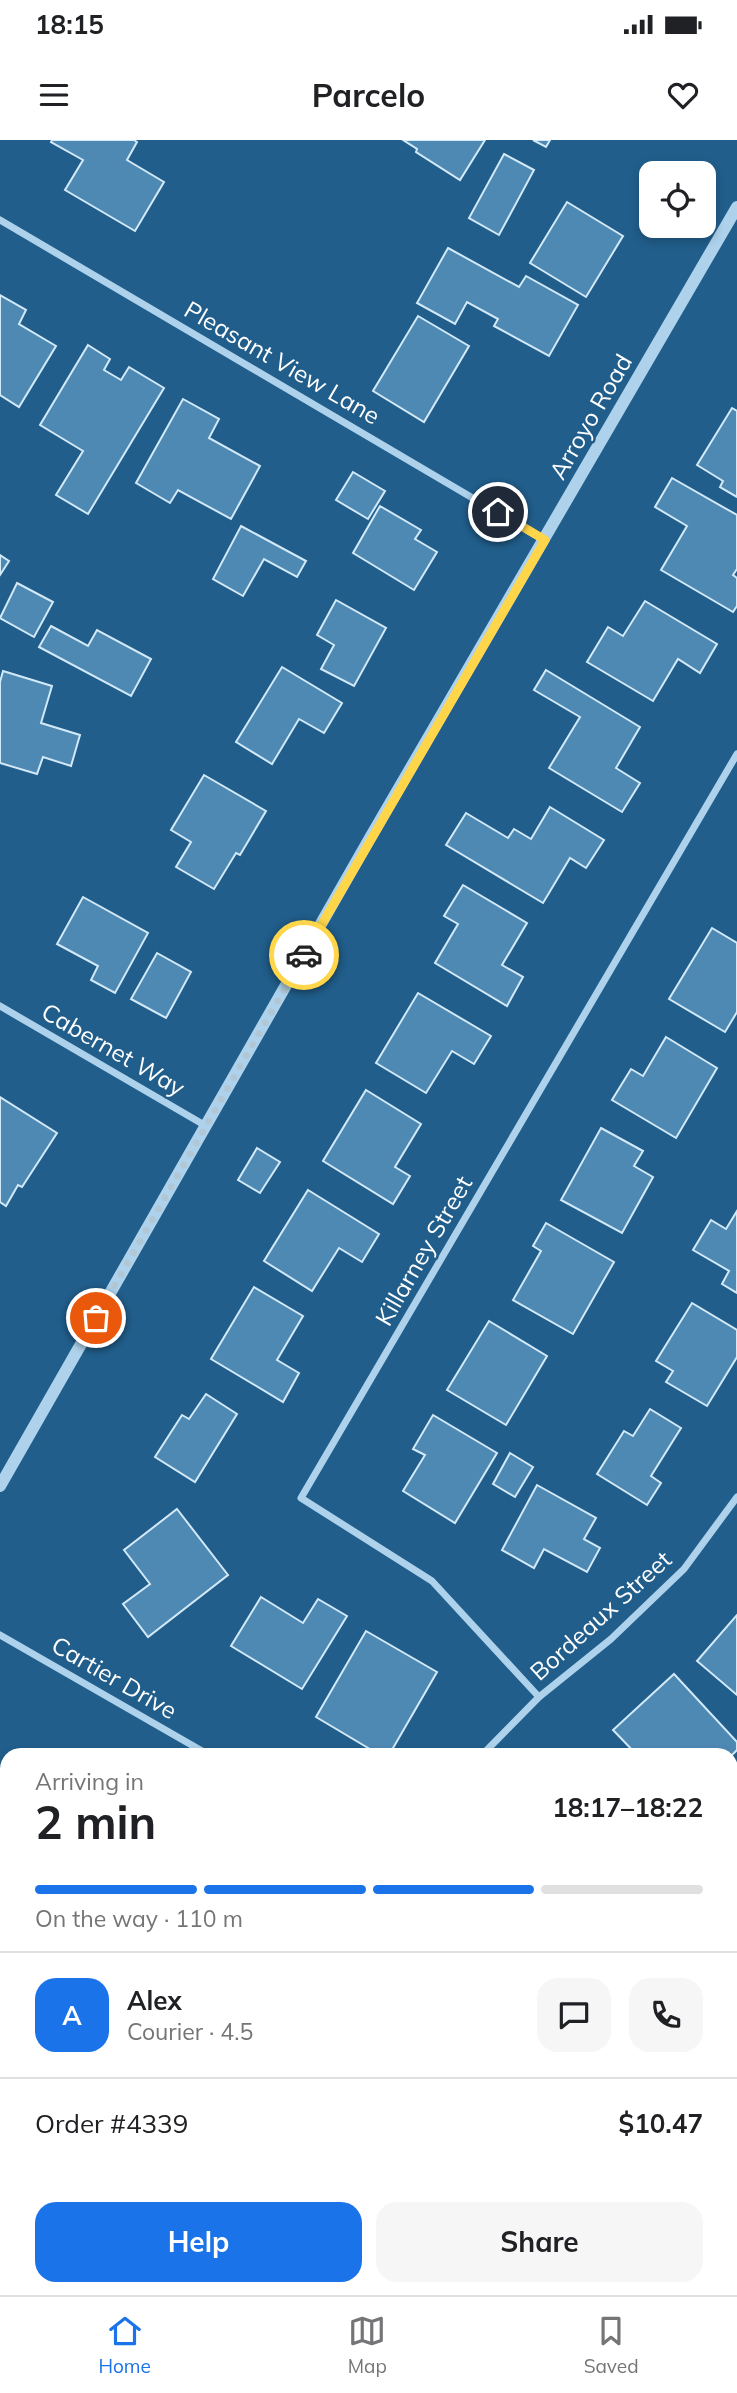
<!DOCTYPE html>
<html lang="en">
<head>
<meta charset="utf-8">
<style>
  :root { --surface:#fff; --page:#f6f6f6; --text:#202124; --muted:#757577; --line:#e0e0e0; --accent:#1a73e8 }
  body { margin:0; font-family:Mulish,sans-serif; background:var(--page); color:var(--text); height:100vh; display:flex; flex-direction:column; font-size:26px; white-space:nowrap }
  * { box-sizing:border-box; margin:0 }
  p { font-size:23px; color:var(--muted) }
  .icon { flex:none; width:38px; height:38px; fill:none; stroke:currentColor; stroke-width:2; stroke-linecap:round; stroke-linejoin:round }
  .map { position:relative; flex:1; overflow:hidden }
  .details { position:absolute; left:0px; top:1608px; width:738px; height:548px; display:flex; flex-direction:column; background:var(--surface); border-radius:21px 21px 0 0; box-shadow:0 4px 10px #0003 }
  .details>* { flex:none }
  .fabs { position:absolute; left:639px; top:21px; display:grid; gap:14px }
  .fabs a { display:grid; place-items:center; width:77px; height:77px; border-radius:14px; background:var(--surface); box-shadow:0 4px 10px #0003; font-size:35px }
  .pin { position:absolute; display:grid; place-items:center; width:60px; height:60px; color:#fff; margin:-30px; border:4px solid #fff; border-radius:50%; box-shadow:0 2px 7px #0007 }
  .courier { position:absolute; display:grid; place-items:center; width:70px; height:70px; margin:-35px; border:5px solid #ffd54a; border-radius:50%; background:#fff; color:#222; box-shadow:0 2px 9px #0007 }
  .overview em { font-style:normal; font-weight:700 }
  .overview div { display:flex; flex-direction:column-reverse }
  .overview { display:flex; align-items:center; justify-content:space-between; height:119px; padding:0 35px }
  h1 { font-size:46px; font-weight:700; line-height:52px }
  .bar { display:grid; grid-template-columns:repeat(4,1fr); gap:10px 7px; align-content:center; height:84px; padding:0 35px }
  .bar i { height:9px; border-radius:5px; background:var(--line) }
  .bar .selected { background:var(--accent) }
  .bar p { grid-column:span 4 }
  .line { display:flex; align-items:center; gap:18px; padding:0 35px; border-top:2px solid var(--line) }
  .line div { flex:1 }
  .round { display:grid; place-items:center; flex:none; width:74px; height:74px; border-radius:21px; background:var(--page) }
  .button { display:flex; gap:14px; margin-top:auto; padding:14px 35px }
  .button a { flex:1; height:80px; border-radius:21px; background:var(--accent); color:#fff; font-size:28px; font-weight:700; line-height:80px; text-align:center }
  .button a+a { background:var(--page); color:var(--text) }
  .status { display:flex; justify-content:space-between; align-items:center; height:49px; padding:0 35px; background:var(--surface); direction:ltr }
  .status svg { height:19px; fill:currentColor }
  header { display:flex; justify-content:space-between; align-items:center; height:91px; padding:0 35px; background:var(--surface); font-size:32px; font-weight:700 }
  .tab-bar { display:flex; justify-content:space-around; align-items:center; height:98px; border-top:2px solid var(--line); background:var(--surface); font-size:19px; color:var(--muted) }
  .tab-bar a { display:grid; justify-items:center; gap:4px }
  .tab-bar .selected { color:var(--accent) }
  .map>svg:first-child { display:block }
  .building { fill:#4e89b4; stroke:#d2e9f8; stroke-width:2 }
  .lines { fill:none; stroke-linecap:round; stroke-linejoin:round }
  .minor { stroke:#aed2eb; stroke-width:7 }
  .tertiary { stroke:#aed2eb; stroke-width:12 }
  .done { stroke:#b1c7d6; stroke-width:7; stroke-dasharray:0 12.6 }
  .route { stroke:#ffd54a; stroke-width:9 }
  .labels { text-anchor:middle; stroke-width:5; stroke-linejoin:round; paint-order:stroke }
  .street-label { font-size:24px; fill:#fff; stroke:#215e8b }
</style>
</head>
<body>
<div class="status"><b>18:15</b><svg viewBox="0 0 49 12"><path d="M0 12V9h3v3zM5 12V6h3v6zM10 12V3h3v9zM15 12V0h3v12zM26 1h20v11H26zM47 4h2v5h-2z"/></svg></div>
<header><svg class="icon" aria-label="menu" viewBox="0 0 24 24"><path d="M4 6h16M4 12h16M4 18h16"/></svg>Parcelo<svg class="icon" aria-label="heart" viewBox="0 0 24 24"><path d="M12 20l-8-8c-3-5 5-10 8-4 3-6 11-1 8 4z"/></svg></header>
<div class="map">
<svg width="737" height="2155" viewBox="0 0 737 2155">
  <rect width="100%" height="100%" fill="#215e8b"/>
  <g class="building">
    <path d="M 52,0 L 134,0 L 137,2 L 127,20 L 164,42 L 135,91 L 65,50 L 83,20 L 51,2 Z"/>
    <path d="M 403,0 L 485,0 L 460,40 L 416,12 L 417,9 Z"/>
    <path d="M 533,0 L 550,0 L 546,7 Z"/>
    <path d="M 504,14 L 534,30 L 499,95 L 469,78 Z"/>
    <path d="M 567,62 L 623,96 L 586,157 L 530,123 Z"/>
    <path d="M 448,108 L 519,147 L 526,136 L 578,165 L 549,216 L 494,186 L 498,179 L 467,162 L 455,184 L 417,163 Z"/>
    <path d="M 0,155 L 26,170 L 19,184 L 56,206 L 19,267 L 0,255 Z"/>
    <path d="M 418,176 L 469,206 L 424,282 L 373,251 Z"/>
    <path d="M 88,205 L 110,219 L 104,230 L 121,240 L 129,227 L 164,248 L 88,374 L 56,355 L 83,311 L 40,285 Z"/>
    <path d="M 183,259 L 219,279 L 209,298 L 260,326 L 231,379 L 178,350 L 170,363 L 136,343 Z"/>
    <path d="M 732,268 L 737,271 L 737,357 L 720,347 L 723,341 L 697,325 Z"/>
    <path d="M 353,332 L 385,351 L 368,379 L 336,360 Z"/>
    <path d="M 672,338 L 737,375 L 737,429 L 733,435 L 737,438 L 737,466 L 733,472 L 661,430 L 687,386 L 655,367 Z"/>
    <path d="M 380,366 L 421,390 L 415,399 L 437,412 L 414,450 L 353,413 Z"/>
    <path d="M 241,386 L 306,421 L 297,437 L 264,419 L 243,456 L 213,439 Z"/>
    <path d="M 0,415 L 9,421 L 0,435 Z"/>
    <path d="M 17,443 L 53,462 L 34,497 L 0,478 Z"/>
    <path d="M 336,460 L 386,488 L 354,546 L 321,529 L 334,505 L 317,495 Z"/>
    <path d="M 645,461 L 717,504 L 700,533 L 678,519 L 653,561 L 587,522 L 608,487 L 623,496 Z"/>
    <path d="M 51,486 L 88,506 L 97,490 L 151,519 L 131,556 L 39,507 Z"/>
    <path d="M 282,527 L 342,563 L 324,593 L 299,579 L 272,624 L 236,602 Z"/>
    <path d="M 546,530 L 640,587 L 616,628 L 640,643 L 622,672 L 549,628 L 580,577 L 534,550 Z"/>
    <path d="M 3,531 L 52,546 L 41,583 L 80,595 L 71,626 L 43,617 L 37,634 L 0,623 L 0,542 Z"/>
    <path d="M 204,635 L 266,671 L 240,715 L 236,713 L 214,749 L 176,727 L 191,702 L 171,690 Z"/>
    <path d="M 550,667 L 604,700 L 586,728 L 570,718 L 543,763 L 446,705 L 466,673 L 508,698 L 514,689 L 531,699 Z"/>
    <path d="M 463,745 L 527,783 L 502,825 L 523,837 L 507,866 L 435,823 L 458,784 L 444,776 Z"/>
    <path d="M 83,757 L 148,793 L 115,853 L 91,840 L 98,826 L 57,804 Z"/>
    <path d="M 712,788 L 737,803 L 737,872 L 725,892 L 669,859 Z"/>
    <path d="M 157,813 L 191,832 L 166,878 L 131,859 Z"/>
    <path d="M 418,853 L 491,896 L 474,924 L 452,911 L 426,953 L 376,923 Z"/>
    <path d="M 666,897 L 717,928 L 676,998 L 612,960 L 631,929 L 643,936 Z"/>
    <path d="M 366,950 L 421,984 L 395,1027 L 410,1036 L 393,1064 L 323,1021 Z"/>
    <path d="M 0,957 L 57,993 L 22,1047 L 18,1045 L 6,1066 L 0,1062 Z"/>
    <path d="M 601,988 L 643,1011 L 634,1026 L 653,1037 L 622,1093 L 561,1060 Z"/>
    <path d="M 257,1008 L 280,1022 L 260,1053 L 238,1040 Z"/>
    <path d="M 308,1050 L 379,1094 L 362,1122 L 339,1108 L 312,1151 L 264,1121 Z"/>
    <path d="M 737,1071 L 737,1153 L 722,1144 L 729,1131 L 693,1110 L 711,1080 L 726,1089 Z"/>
    <path d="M 546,1083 L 614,1122 L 573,1194 L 513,1160 L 541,1111 L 533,1106 Z"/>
    <path d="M 254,1147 L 303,1176 L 277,1220 L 299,1233 L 283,1262 L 211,1219 Z"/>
    <path d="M 692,1163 L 737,1190 L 737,1217 L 707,1266 L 666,1242 L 673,1231 L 656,1221 Z"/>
    <path d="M 489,1181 L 547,1216 L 506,1285 L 447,1250 Z"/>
    <path d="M 206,1254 L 237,1274 L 195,1342 L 155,1317 L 182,1275 L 189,1279 Z"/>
    <path d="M 650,1269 L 681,1288 L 651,1336 L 661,1343 L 647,1365 L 597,1334 L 624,1291 L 633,1296 Z"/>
    <path d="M 433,1275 L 497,1313 L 455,1383 L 403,1351 L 425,1315 L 413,1309 Z"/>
    <path d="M 510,1313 L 533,1327 L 515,1357 L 493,1344 Z"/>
    <path d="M 537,1345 L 596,1378 L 584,1399 L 600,1408 L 587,1432 L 544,1409 L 534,1428 L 502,1410 Z"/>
    <path d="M 177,1369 L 228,1435 L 148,1497 L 123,1464 L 150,1444 L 124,1410 Z"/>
    <path d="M 261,1457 L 303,1483 L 318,1459 L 347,1476 L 302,1549 L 231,1506 Z"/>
    <path d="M 737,1475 L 737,1555 L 697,1521 Z"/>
    <path d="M 366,1491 L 437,1532 L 389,1615 L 380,1615 L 316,1577 Z"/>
    <path d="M 674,1534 L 737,1602 L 737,1610 L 732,1615 L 637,1615 L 613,1590 Z"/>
    <path d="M 737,1755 L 737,1780 L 732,1777 L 732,1764 Z"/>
    <path d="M 0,1945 L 7,1949 L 7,2022 L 0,2018 Z"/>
    <path d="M 289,2149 L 310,2149 L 307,2155 L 300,2155 Z"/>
  </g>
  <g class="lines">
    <g class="minor">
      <path d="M 0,80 L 544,400"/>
      <path d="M 0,866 L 206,986"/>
      <path d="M 0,1495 L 209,1615"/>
      <path d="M 539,1557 L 432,1441 L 301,1358 L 737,614"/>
      <path d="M 482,1615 L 539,1557 L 611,1499 L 684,1429 L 737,1357"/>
      <path d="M 0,1851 L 7,1854"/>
      <path d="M 732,1915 L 737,1918"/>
      <path d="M 732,2102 L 737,2092"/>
      <path d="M 530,2149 L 540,2155"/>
      <path d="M 700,2155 L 704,2149"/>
    </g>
    <path class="tertiary" d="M 0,1346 L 370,698 L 737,67"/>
  </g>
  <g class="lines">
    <path class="done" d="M 96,1178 L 304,815"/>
    <path class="route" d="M 304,815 L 545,400 L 498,372"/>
  </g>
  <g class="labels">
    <g class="street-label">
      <text transform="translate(282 223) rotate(30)" y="8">Pleasant View Lane</text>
      <text transform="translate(591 277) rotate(-60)" y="8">Arroyo Road</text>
      <text transform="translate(113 910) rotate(30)" y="8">Cabernet Way</text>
      <text transform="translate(424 1111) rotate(-60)" y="8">Killarney Street</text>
      <text transform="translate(601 1476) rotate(-42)" y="8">Bordeaux Street</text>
      <text transform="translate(114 1538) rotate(30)" y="8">Cartier Drive</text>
    </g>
  </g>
</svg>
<div class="fabs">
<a><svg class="icon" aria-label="locate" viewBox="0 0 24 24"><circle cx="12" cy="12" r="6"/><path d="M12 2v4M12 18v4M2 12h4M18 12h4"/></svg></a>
</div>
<div class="pin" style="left:96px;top:1178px;background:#ea580c"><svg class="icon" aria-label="bag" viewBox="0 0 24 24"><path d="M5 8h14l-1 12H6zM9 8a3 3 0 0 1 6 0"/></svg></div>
<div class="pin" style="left:498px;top:372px;background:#1f2937"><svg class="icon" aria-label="home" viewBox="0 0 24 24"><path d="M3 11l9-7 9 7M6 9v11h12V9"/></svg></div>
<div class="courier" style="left:304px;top:815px"><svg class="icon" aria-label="car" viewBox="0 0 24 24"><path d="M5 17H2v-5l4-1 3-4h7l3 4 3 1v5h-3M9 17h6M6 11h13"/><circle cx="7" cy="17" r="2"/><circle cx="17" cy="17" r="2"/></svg></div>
<section class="details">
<div class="overview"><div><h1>2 min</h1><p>Arriving in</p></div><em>18:17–18:22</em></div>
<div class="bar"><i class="selected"></i><i class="selected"></i><i class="selected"></i><i></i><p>On the way · 110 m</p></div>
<div class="line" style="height:126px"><b class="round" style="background:var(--accent);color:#fff">A</b><div><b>Alex</b><p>Courier · 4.5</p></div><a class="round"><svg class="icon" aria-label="chat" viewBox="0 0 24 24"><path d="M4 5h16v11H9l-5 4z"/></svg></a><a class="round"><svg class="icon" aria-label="phone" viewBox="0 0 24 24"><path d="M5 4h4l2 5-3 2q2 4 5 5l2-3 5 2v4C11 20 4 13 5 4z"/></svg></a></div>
<div class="line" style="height:91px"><div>Order #4339</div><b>$10.47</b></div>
<div class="button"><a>Help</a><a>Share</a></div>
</section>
</div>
<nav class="tab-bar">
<a class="selected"><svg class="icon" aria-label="home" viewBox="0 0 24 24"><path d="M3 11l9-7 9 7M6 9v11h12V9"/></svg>Home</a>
<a><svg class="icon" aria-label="map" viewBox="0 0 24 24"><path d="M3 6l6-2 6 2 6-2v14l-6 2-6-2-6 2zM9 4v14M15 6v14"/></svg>Map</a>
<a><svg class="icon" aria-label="saved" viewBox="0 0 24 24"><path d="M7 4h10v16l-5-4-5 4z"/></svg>Saved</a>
</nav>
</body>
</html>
